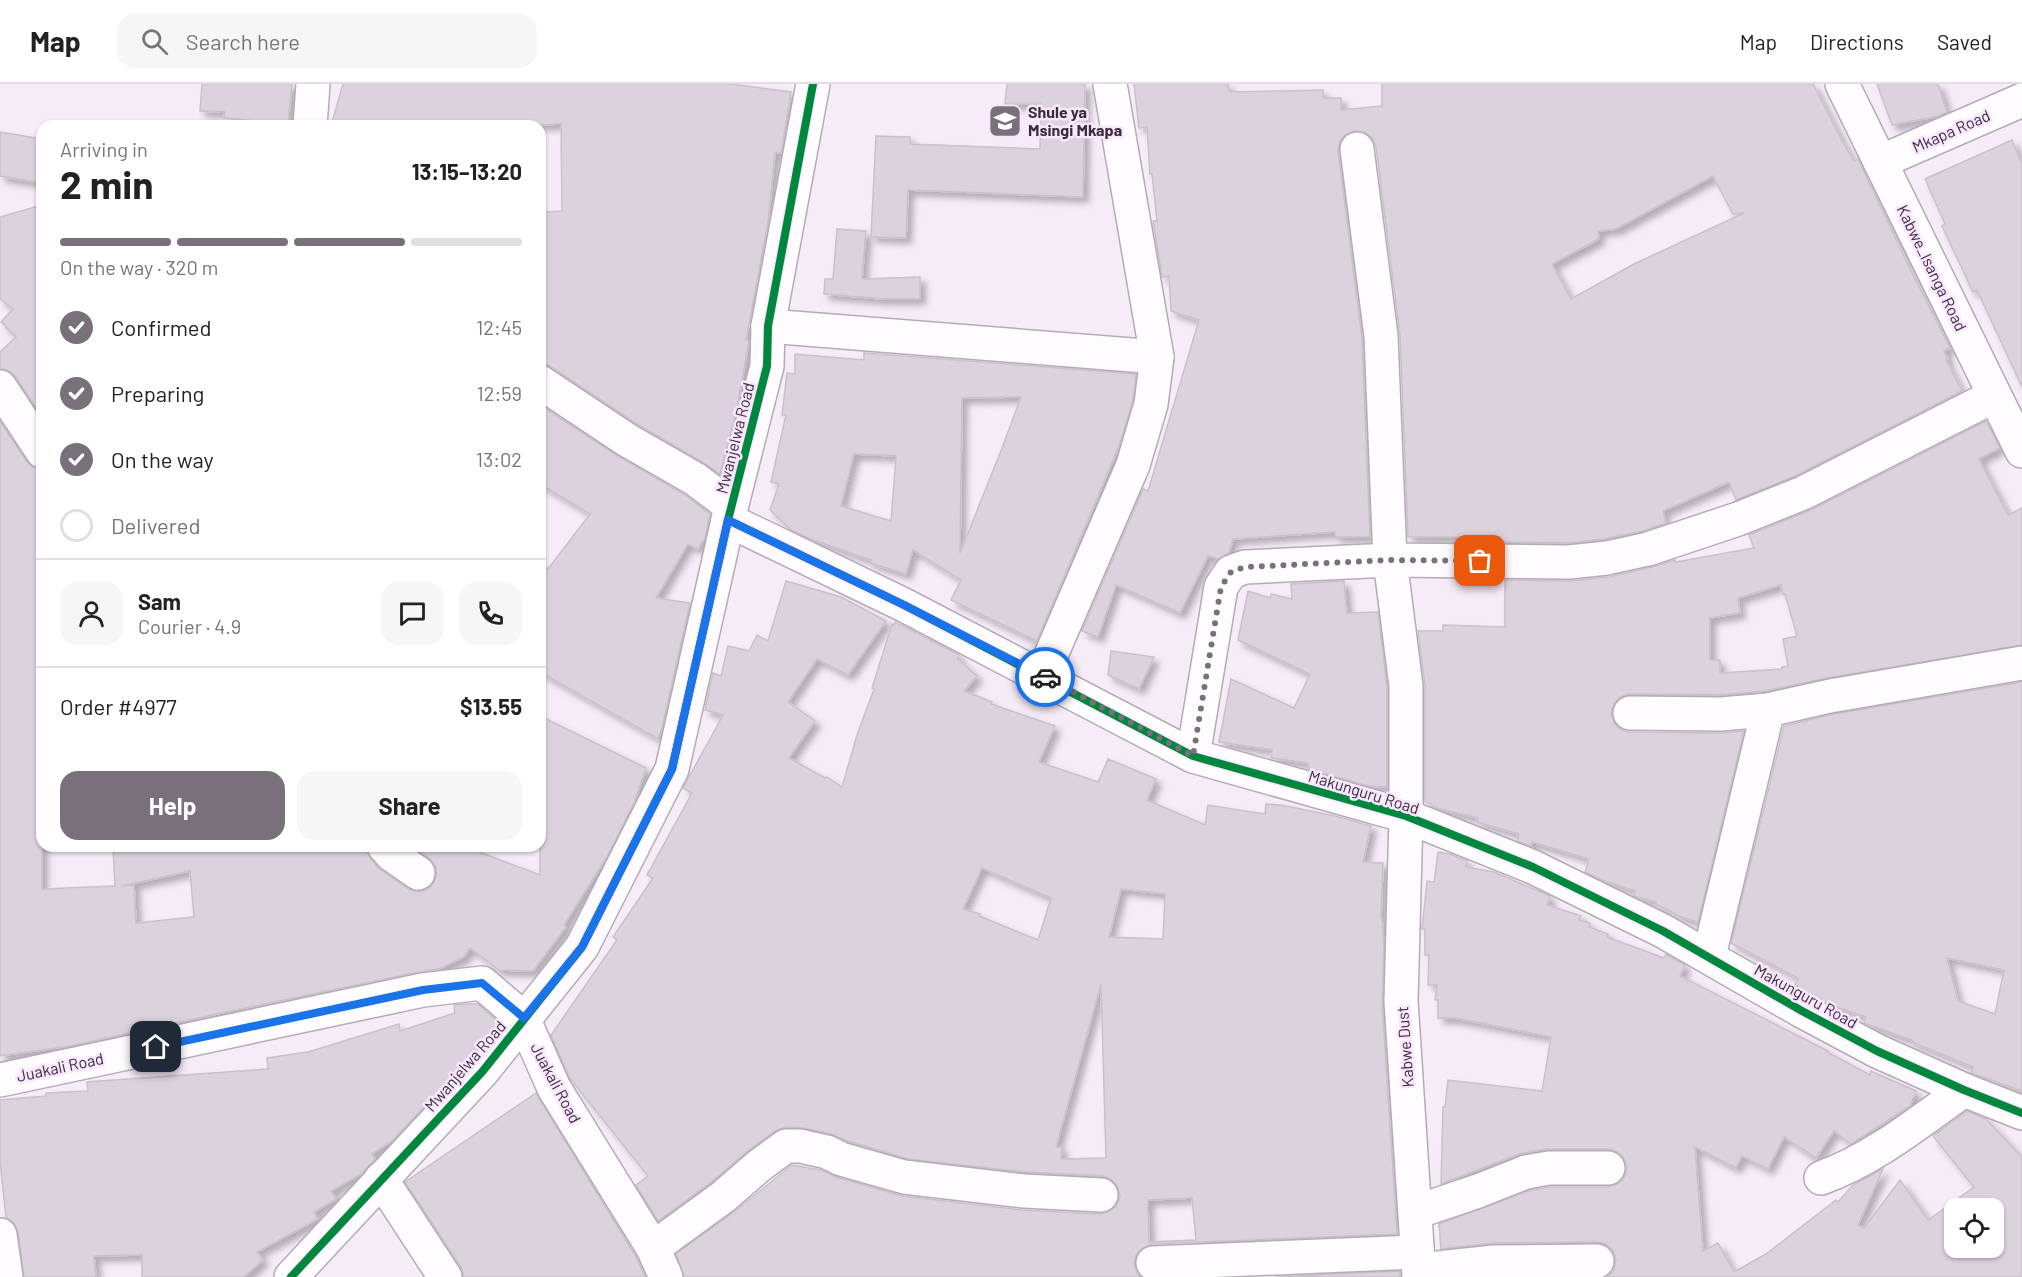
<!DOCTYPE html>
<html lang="en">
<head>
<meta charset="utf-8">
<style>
  :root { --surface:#fff; --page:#f6f6f6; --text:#222; --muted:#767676; --line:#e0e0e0; --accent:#7a707c }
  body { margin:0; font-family:Barlow,sans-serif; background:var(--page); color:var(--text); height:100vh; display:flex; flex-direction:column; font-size:22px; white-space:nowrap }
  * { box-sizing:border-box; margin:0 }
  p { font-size:20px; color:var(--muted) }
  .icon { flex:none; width:33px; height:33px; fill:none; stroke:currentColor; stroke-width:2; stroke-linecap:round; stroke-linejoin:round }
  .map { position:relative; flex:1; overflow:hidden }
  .sheet { position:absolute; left:36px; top:36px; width:510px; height:732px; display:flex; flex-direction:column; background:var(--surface); border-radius:18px; box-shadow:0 2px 4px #0004 }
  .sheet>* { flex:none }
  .controls { position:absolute; left:1944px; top:1114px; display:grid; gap:12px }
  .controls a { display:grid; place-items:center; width:60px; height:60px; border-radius:12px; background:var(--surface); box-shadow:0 2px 4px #0004; font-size:30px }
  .pin { position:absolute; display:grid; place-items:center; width:51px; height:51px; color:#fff; margin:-26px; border-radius:12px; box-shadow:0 3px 9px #0006 }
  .courier { position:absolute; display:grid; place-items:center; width:60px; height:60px; margin:-30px; border:4px solid #1a73e8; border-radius:50%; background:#fff; color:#222; box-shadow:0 2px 8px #0007 }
  .summary em { font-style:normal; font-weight:700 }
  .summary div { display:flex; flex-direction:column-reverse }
  .summary { display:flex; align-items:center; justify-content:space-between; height:102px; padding:0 24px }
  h1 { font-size:39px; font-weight:700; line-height:45px }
  .bar { display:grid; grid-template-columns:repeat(4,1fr); gap:9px 6px; align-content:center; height:72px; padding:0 24px }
  .bar i { height:8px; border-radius:4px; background:var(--line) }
  .bar .current { background:var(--accent) }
  .bar p { grid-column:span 4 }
  .line { display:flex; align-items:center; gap:15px; padding:0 24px; border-top:2px solid var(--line) }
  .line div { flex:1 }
  .round { display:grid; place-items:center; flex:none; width:63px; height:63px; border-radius:18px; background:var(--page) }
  ol { padding:0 24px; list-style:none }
  li { display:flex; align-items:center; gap:18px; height:66px }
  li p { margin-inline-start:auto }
  li .icon { padding:6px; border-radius:50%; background:var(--accent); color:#fff; stroke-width:4 }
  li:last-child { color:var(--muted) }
  li i { width:33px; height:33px; border:3px solid var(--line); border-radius:50% }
  .button { display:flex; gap:12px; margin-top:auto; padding:12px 24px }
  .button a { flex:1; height:69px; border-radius:18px; background:var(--accent); color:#fff; font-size:24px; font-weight:700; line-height:69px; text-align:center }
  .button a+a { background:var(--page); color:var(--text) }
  header { display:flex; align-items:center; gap:36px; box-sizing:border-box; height:84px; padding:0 30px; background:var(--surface); border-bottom:2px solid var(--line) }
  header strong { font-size:28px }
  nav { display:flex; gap:33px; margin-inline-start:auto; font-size:21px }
  .search { width:420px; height:54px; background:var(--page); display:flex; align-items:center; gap:15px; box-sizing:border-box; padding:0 21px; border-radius:18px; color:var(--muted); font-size:22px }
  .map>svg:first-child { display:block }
  .building { fill:#dcd2de; stroke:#c9c0ca; stroke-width:1.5; fill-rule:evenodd; filter:url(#shadow) }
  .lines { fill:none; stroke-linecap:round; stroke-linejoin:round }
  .minor-casing { stroke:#b4abb6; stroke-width:36 }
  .minor { stroke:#fefcfe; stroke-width:33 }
  .cycleway-casing { stroke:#fae6fe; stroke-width:11 }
  .cycleway { stroke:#00873e; stroke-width:8 }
  .done { stroke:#7a707c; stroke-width:6; stroke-dasharray:0 10.8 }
  .route { stroke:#1a73e8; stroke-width:8 }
  .labels { text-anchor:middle; stroke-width:5; stroke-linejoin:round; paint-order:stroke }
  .poi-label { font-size:16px; font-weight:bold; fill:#382e39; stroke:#fae6fe; text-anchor:start }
  .street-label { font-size:16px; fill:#382e39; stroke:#fae6fe }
</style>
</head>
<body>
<header>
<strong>Map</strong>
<div class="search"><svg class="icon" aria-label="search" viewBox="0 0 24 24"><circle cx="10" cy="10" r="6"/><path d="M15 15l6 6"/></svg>Search here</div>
<nav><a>Map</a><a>Directions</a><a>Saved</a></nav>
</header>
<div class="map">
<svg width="2022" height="1193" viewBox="0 0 2022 1193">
  <defs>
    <filter id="shadow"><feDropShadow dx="5.5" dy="5.5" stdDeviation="3" flood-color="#0004"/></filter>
  </defs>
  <rect width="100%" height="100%" fill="#f6ecf8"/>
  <g class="building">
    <path d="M 202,0 L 292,0 L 288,40 L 224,34 L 225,28 L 200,27 Z"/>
    <path d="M 343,0 L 731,0 L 791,8 L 781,69 L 775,69 L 768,139 L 746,256 L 749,257 L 737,324 L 720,390 L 704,379 L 637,340 L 550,282 L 540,279 L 540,146 L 545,147 L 544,128 L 562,127 L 561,40 L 517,42 L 331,42 Z"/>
    <path d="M 1007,0 L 1085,0 L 1083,113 L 908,106 L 906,154 L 871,153 L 876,52 L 910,53 L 910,60 L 1040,65 L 1041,20 L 1005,20 Z"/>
    <path d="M 1134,0 L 1228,0 L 1229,8 L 1323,6 L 1323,14 L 1341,14 L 1341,26 L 1382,22 L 1382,0 L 1813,0 L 1842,57 L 1854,77 L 1858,75 L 1911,187 L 1950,264 L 1944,267 L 1948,275 L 1946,276 L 1962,307 L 1795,392 L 1736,416 L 1729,398 L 1663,427 L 1666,439 L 1643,447 L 1604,455 L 1568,459 L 1501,458 L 1500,453 L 1408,453 L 1400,251 L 1376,63 L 1372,54 L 1365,48 L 1354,47 L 1345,51 L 1340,57 L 1338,67 L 1362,254 L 1370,453 L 1335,453 L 1335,448 L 1233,455 L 1229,469 L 1219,475 L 1208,472 L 1180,529 L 1116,501 L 1098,553 L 1082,547 L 1143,405 L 1148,407 L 1199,236 L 1171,227 L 1169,192 L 1162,193 L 1153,137 L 1157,137 L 1152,90 L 1150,90 L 1147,43 L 1139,44 ZM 1713,92 L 1733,130 L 1744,129 L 1634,180 L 1571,215 L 1552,180 L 1599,155 L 1598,147 L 1616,145 Z"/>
    <path d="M 1877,0 L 1938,0 L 1947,28 L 1939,32 L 1892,41 Z"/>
    <path d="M 0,48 L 42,55 L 42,99 L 0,92 Z"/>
    <path d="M 2012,56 L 2022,80 L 2022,303 L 1977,206 L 1973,208 L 1942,142 L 1945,140 L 1925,95 Z"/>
    <path d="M 42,121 L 42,333 L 16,293 L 9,287 L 0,284 L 0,268 L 16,253 L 1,238 L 13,225 L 0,215 L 0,133 Z"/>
    <path d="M 837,145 L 866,147 L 862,195 L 920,193 L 920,215 L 883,215 L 824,210 L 825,195 L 833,195 Z"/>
    <path d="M 864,269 L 1136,290 L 1133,316 L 1119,362 L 1037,557 L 951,516 L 961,496 L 913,466 L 906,490 L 870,479 L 871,476 L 808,454 L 791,446 L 770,426 L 779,400 L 771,398 L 786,331 L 782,331 L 787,289 L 795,290 L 795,270 L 864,276 ZM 1021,313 L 1002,364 L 960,469 L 962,314 ZM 854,370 L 896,372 L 891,437 L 841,422 Z"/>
    <path d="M 540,321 L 618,372 L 685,411 L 710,430 L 705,454 L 698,465 L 688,460 L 656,514 L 690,519 L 662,644 L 658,655 L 540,588 L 540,480 L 548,485 L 590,430 L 540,400 Z"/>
    <path d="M 0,337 L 27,378 L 33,383 L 42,386 L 42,805 L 115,802 L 113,762 L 366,762 L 370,774 L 378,784 L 407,804 L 417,808 L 427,806 L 433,800 L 437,790 L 435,780 L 429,774 L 412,762 L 463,762 L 540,791 L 540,632 L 646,684 L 634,719 L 608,771 L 564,841 L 566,843 L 533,887 L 499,886 L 470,864 L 464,873 L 439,885 L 419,888 L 212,931 L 70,962 L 0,972 ZM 190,787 L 194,833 L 136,839 L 134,801 L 122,802 Z"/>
    <path d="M 1986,337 L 2000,364 L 1979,375 L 2008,431 L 2022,424 L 2022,561 L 1827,594 L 1765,607 L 1720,611 L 1630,610 L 1620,613 L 1614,620 L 1611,629 L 1614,639 L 1620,645 L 1629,648 L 1721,649 L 1744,647 L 1698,838 L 1681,833 L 1656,820 L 1656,818 L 1637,813 L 1634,812 L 1635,807 L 1602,796 L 1585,788 L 1589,775 L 1532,758 L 1531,762 L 1517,757 L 1519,750 L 1477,738 L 1478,734 L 1440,725 L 1432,722 L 1432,720 L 1425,718 L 1425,602 L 1418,547 L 1443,547 L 1443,541 L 1505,543 L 1505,496 L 1569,497 L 1609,493 L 1652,483 L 1675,476 L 1676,478 L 1754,464 L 1749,451 L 1811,426 ZM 1781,501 L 1783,510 L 1785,510 L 1797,552 L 1783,555 L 1788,582 L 1782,583 L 1782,585 L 1720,589 L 1720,576 L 1710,576 L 1710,534 L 1740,529 L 1738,514 Z"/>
    <path d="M 786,497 L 841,513 L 886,537 L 848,591 L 817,575 L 788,618 L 815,637 L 789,674 L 825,694 L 827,693 L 842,703 L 857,651 L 874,605 L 872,604 L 892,540 L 894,541 L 895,538 L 959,571 L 958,575 L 977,592 L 964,607 L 992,618 L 991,620 L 1055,642 L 1039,678 L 1098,698 L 1108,675 L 1156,695 L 1147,716 L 1205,741 L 1208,721 L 1265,730 L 1266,720 L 1281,721 L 1335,732 L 1371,742 L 1363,778 L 1383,779 L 1381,834 L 1382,834 L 1384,861 L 1382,918 L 1397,1150 L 1152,1160 L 1143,1164 L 1136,1171 L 1134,1180 L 1137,1189 L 1141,1193 L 684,1193 L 676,1170 L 734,1128 L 792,1081 L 821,1086 L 836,1093 L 902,1112 L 1022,1126 L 1101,1130 L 1110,1127 L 1116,1122 L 1120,1113 L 1117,1102 L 1112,1096 L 1103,1092 L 1026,1088 L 908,1075 L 848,1057 L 831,1050 L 804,1044 L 786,1043 L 775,1047 L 749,1066 L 711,1098 L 658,1137 L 636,1101 L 648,1092 L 569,993 L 551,951 L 617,856 L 613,853 L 653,794 L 647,791 L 692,709 L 683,704 L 723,631 L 705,626 L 713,589 L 721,592 L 728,562 L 749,567 L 757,551 L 768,557 ZM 982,784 L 1051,814 L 1038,856 L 979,832 L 980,830 L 963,825 ZM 1121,805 L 1165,810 L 1163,855 L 1109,853 ZM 1101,900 L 1106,1074 L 1061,1075 L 1062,1063 L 1056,1063 ZM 1192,1114 L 1196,1156 L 1149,1158 L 1148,1116 Z"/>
    <path d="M 1344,497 L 1347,529 L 1378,528 L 1387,603 L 1387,703 L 1368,702 L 1308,685 L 1308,679 L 1271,674 L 1272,666 L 1219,658 L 1231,595 L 1294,624 L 1310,590 L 1238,556 L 1248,507 L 1270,514 L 1271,510 L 1292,515 L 1291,500 Z"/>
    <path d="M 1111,567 L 1154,573 L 1139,605 L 1108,591 Z"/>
    <path d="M 2022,598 L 2022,1007 L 1971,989 L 1973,983 L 1912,958 L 1912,956 L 1869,941 L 1864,939 L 1866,933 L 1833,922 L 1811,911 L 1795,901 L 1798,894 L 1731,859 L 1784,642 L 1834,630 ZM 1947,874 L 2004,886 L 1995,930 L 1958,917 Z"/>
    <path d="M 1438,768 L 1450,770 L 1467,777 L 1466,783 L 1494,788 L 1550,812 L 1547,821 L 1581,832 L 1579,836 L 1590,839 L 1589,843 L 1608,850 L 1607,853 L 1664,874 L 1666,870 L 1685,881 L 1680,892 L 1828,967 L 1827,968 L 1870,991 L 1871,987 L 1916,1007 L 1910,1022 L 1851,1060 L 1834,1047 L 1816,1074 L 1784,1053 L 1768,1085 L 1742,1072 L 1736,1084 L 1695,1063 L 1703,1167 L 1718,1159 L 1734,1188 L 1766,1170 L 1836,1116 L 1838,1118 L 1853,1101 L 1883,1085 L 1858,1141 L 1864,1144 L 1900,1096 L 1928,1136 L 1974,1103 L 1933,1052 L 1967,1027 L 1986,1035 L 2022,1073 L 2022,1193 L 1607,1193 L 1614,1186 L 1616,1176 L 1613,1167 L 1606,1160 L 1597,1158 L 1494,1159 L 1441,1165 L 1439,1140 L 1531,1106 L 1551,1103 L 1608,1103 L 1617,1100 L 1624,1094 L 1627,1083 L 1624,1075 L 1618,1068 L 1609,1065 L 1546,1065 L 1519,1070 L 1441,1100 L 1443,1023 L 1445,1023 L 1448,996 L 1542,1007 L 1551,953 L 1455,934 L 1438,934 L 1438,916 L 1435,916 L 1437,901 L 1428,901 L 1429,871 L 1425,871 L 1425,845 L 1422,845 L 1427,797 L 1434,798 ZM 1954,1125 L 1994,1125 L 1994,1164 L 1954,1164 Z"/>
    <path d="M 468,920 L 478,920 L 498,938 L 468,976 L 393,1056 L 372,1070 L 375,1075 L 361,1090 L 331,1107 L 336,1115 L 314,1128 L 318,1135 L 257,1168 L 263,1176 L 244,1193 L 142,1193 L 142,1171 L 94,1172 L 96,1193 L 24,1193 L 18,1148 L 14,1139 L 6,1133 L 0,1078 L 0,1016 L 46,1012 L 46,1009 L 88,1007 L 87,998 L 268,985 L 267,974 L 308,968 L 399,940 L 400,947 L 455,929 L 454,921 Z"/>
    <path d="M 536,1009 L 636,1173 L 645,1193 L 464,1193 L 461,1183 L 405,1098 Z"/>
    <path d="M 1400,1187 L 1400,1193 L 1275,1193 Z"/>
  </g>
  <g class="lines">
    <g class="minor-casing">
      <g id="minor">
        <path d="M 1842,0 L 2022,367"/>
        <path d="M 310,42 L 313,0"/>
        <path d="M 1357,65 L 1381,252 L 1390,476 L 1406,602 L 1406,732 L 1401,917 L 1419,1193"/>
        <path d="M 1880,78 L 2022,16"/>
        <path d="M 768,242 L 1157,273"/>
        <path d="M 540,298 L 627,356 L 695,395 L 731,422"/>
        <path d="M 0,303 L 42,367"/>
        <path d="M 728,436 L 904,521 L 1193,672 L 1406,732 L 1533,783 L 1663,847 L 1802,927 L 1877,967 L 1964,1006 L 2022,1029"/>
        <path d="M 1042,592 L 1133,381 L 1151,320 L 1157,273 L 1110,0"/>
        <path d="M 1630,629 L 1721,630 L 1768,626 L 1830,612 L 2022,579"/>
        <path d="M 1193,672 L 1221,503 L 1231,488 L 1245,483 L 1390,476 L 1569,478 L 1607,474 L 1648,465 L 1738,435 L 1803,409 L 1994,312"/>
        <path d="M 384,762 L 392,771 L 418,789"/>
        <path d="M 1709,872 L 1768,626"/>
        <path d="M 0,996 L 423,906 L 482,899 L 523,934 L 554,1004 L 653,1164 L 666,1193"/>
        <path d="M 1821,1094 C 1874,1075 1919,1038 1964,1006"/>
        <path d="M 381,1095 L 445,1193"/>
        <path d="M 1416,1128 L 1478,1107 L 1526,1088 L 1549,1084 L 1608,1084"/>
        <path d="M 0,1151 L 6,1193"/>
        <path d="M 653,1164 L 723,1113 L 760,1081 L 786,1062 L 800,1062 L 827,1068 L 841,1075 L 904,1093 L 1024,1107 L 1101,1111"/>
        <path d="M 1153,1179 L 1417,1168"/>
        <path d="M 1419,1186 L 1494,1178 L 1597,1177"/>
        <path d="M 291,1193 L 482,988 L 582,863 L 672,685 L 728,436 L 767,282 L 768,242 L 813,0"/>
      </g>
    </g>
    <use href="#minor" class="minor"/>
    <g class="cycleway-casing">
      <g id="cycleway">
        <path d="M 728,436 L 904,521 L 1193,672 L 1406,732 L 1533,783 L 1663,847 L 1802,927 L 1877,967 L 1964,1006 L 2022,1029"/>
        <path d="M 291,1193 L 482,988 L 582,863 L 672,685 L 728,436 L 767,282 L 768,242 L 813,0"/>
      </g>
    </g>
    <use href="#cycleway" class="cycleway"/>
  </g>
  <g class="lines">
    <path class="done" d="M 1045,593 L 1193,672 L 1221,503 L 1231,488 L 1245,483 L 1390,476 L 1480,477"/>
    <path class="route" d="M 156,963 L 423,906 L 482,899 L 524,934 L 582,863 L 672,685 L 728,436 L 904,521 L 1045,593"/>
  </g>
  <defs>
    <g id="school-square" transform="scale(1.725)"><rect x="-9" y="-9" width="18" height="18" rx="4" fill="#7a707c" stroke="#fae6fe"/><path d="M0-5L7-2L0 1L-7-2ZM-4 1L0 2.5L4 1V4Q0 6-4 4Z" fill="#fff"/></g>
  </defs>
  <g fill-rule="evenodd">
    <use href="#school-square" x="1005" y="37"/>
  </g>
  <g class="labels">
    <g class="poi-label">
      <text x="1028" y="34">Shule ya<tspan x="1028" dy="18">Msingi Mkapa</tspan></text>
    </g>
    <g class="street-label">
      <text transform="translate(1951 47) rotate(-24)" y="6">Mkapa Road</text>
      <text transform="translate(1932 184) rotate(64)" y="6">Kabwe_Isanga Road</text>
      <text transform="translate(735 354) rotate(-76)" y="6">Mwanjelwa Road</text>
      <text transform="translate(1364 708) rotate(17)" y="6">Makunguru Road</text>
      <text transform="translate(1806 912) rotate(29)" y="6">Makunguru Road</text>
      <text transform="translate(1405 963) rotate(-94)" y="6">Kabwe Dust</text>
      <text transform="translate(465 982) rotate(-49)" y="6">Mwanjelwa Road</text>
      <text transform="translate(60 983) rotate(-12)" y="6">Juakali Road</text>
      <text transform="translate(556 999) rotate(62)" y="6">Juakali Road</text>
    </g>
  </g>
</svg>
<div class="controls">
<a><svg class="icon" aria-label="locate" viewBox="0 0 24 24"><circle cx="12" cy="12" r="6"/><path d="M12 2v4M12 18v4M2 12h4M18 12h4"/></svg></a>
</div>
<div class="pin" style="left:1480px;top:477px;background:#ea580c"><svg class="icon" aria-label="bag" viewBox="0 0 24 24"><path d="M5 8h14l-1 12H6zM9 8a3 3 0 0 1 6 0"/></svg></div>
<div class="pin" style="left:156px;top:963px;background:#1f2937"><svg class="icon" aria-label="home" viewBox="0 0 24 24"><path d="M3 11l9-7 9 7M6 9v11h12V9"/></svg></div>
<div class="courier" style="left:1045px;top:593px"><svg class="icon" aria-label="car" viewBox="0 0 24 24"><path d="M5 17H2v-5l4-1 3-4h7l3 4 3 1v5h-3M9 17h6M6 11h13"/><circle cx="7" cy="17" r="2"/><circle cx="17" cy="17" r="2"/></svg></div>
<section class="sheet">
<div class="summary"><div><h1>2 min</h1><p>Arriving in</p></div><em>13:15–13:20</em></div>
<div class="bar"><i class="current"></i><i class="current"></i><i class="current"></i><i></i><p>On the way · 320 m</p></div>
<ol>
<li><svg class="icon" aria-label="check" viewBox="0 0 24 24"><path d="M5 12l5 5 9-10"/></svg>Confirmed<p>12:45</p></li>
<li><svg class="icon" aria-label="check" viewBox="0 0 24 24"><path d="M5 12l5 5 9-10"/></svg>Preparing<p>12:59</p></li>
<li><svg class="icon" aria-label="check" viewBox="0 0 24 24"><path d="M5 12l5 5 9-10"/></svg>On the way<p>13:02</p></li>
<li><i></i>Delivered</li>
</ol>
<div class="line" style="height:108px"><a class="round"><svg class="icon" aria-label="person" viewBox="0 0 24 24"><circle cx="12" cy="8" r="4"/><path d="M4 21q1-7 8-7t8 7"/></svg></a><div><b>Sam</b><p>Courier · 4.9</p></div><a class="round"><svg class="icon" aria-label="chat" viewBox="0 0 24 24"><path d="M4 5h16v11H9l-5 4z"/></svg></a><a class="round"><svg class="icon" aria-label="phone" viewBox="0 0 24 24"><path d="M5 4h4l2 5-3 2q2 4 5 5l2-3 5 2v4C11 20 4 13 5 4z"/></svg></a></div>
<div class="line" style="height:78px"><div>Order #4977</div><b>$13.55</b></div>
<div class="button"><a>Help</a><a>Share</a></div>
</section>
</div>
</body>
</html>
